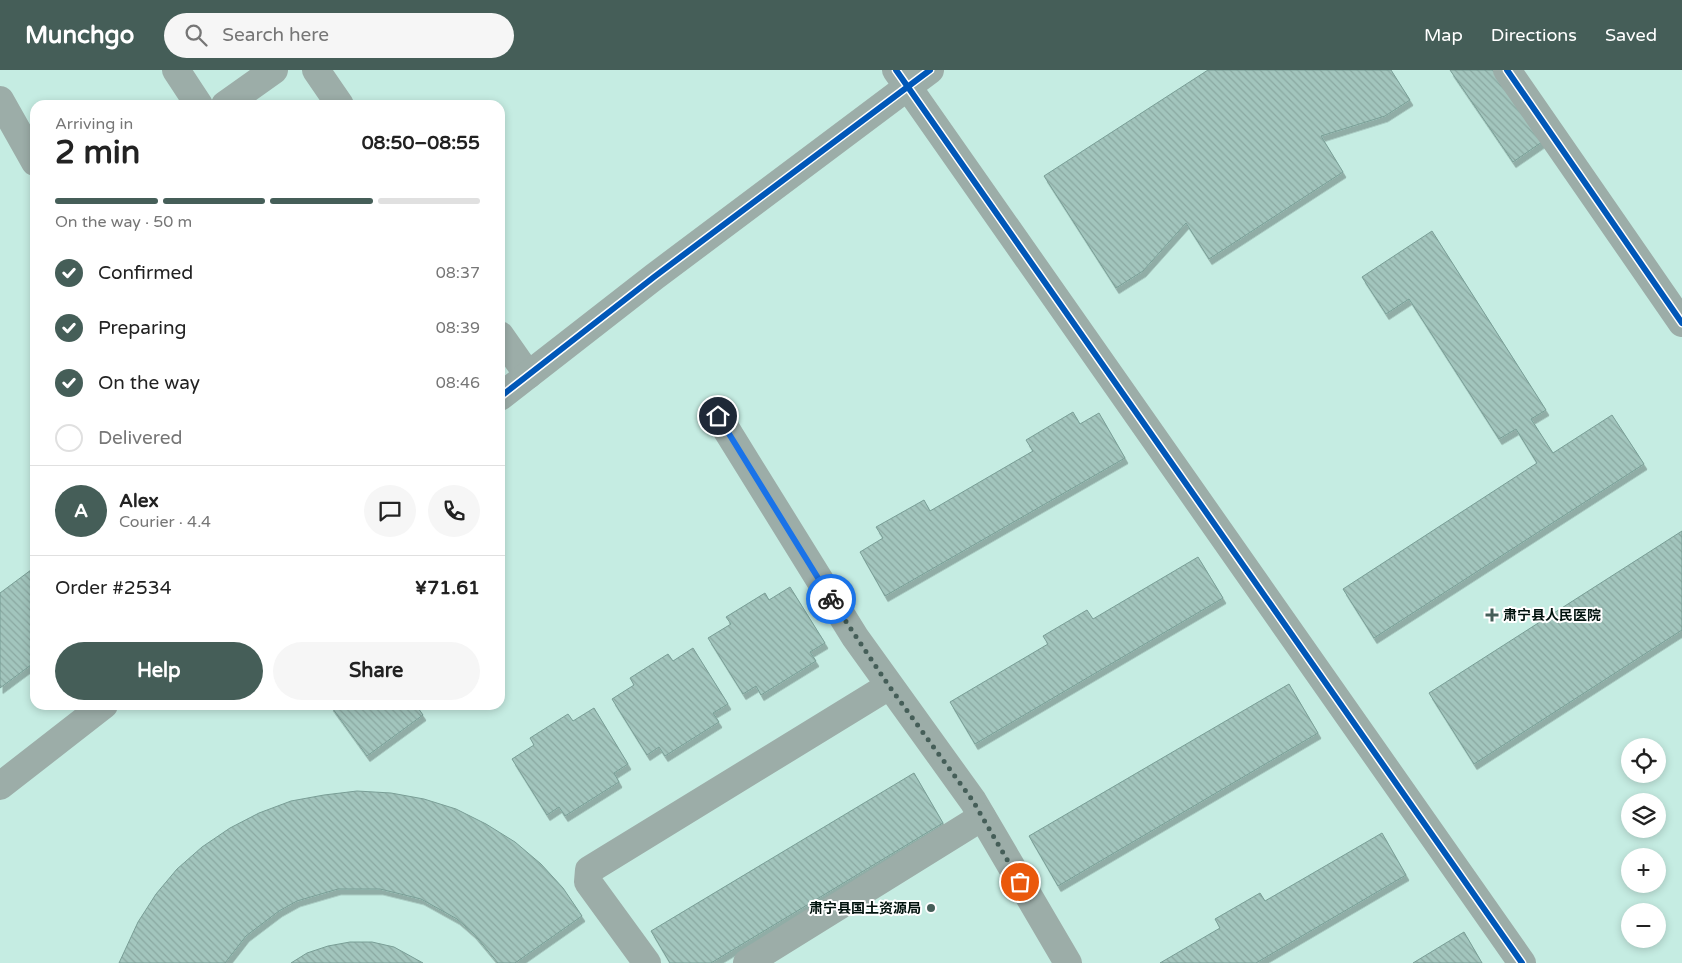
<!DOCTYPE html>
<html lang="en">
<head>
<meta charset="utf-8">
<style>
  :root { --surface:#fff; --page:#f6f6f6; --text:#222; --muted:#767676; --line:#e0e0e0; --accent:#455e58 }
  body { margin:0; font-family:"Varela Round","Noto Sans SC",sans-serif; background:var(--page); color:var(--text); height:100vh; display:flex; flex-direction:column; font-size:19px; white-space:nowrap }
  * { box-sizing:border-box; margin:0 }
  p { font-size:16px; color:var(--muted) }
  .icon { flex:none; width:28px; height:28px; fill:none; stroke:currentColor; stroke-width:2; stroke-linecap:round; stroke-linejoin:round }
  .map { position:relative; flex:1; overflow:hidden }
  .panel { position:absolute; left:30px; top:30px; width:475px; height:610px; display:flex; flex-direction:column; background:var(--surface); border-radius:15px; box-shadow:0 2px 8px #0003 }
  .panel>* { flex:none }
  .fabs { position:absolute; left:1621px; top:668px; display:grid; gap:10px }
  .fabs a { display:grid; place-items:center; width:45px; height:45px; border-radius:50%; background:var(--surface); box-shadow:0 2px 8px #0003; font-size:25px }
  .pin { position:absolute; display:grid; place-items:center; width:42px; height:42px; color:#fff; margin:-21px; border:2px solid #fff; border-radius:50%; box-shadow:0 1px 5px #0007 }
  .courier { position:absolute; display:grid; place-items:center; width:50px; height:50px; margin:-25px; border:4px solid #1a73e8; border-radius:50%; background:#fff; color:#222; box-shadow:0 1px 6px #0007 }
  .headline em { font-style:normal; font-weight:700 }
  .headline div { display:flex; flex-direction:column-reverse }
  .headline { display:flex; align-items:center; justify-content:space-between; height:85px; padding:0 25px }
  h1 { font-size:32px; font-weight:700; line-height:38px }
  .bar { display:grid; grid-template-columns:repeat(4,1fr); gap:8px 5px; align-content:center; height:60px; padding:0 25px }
  .bar i { height:6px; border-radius:4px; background:var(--line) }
  .bar .current { background:var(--accent) }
  .bar p { grid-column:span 4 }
  .line { display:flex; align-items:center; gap:12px; padding:0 25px; border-top:1px solid var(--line) }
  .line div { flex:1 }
  .round { display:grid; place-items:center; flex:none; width:52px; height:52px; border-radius:26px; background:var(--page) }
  ol { padding:0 25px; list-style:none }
  li { display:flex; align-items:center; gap:15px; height:55px }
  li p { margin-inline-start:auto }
  li .icon { padding:5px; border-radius:50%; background:var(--accent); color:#fff; stroke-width:4 }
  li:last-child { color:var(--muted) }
  li i { width:28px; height:28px; border:2px solid var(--line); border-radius:50% }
  .primary-button { display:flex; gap:10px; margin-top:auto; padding:10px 25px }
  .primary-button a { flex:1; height:58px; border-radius:30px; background:var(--accent); color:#fff; font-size:20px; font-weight:700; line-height:58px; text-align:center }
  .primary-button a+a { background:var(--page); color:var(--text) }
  header { display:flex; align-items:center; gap:30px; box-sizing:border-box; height:70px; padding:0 25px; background:var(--accent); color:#fff }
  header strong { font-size:24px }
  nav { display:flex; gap:28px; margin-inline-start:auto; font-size:18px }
  .search { width:350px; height:45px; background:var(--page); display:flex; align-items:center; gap:12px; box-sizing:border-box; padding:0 18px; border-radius:28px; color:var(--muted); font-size:19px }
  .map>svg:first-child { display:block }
  .building { fill:url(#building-back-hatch); stroke:#799e96; filter:url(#shadow) }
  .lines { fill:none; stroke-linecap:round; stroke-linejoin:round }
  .minor { stroke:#9cada8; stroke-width:28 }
  .cycleway-casing { stroke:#fff; stroke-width:9 }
  .cycleway { stroke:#0057b8; stroke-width:6 }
  .done { stroke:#455e58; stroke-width:5; stroke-dasharray:0 9 }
  .route { stroke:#1a73e8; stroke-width:6 }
  .poi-dot { fill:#455e58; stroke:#fff; stroke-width:2 }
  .labels { text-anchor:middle; stroke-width:4; stroke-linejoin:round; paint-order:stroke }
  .poi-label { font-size:14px; font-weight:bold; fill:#00120d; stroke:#fff; text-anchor:start }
</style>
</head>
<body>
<header>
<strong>Munchgo</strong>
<div class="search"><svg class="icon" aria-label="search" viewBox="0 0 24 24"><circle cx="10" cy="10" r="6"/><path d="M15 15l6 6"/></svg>Search here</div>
<nav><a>Map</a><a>Directions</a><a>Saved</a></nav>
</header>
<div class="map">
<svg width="1682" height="893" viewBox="0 0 1682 893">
  <defs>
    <pattern id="building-back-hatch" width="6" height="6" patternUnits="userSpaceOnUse" patternTransform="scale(1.25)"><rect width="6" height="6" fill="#a2c5bd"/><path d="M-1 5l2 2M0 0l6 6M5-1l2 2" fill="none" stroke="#8aa8a1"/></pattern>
    <filter id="shadow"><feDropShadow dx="3" dy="5.5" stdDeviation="0" flood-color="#0004"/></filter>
  </defs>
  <rect width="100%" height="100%" fill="#c5ece2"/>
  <g class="building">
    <path d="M 1208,0 L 1391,0 L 1410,30 L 1385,46 L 1321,66 L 1343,102 L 1209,189 L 1186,153 L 1143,201 L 1116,218 L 1044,106 Z"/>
    <path d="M 1450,0 L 1493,0 L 1542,72 L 1513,92 Z"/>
    <path d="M 1432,161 L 1546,340 L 1531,349 L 1553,383 L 1612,345 L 1644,394 L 1374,568 L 1343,519 L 1537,393 L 1516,359 L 1499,369 L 1409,229 L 1386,244 L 1362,207 Z"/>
    <path d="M 1073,342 L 1080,354 L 1099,343 L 1125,388 L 885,526 L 860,482 L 883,468 L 876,457 L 924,430 L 930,441 L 1033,381 L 1026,370 Z"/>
    <path d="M 1682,461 L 1682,560 L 1474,694 L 1429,623 Z"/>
    <path d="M 1198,487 L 1223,528 L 975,674 L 950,632 L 1048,574 L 1043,566 L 1087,540 L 1093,549 Z"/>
    <path d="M 35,497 L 35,592 L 0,618 L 0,523 Z"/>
    <path d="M 790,517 L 825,573 L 810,582 L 816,591 L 761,625 L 756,616 L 743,624 L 708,568 L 731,554 L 726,547 L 765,523 L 769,530 Z"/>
    <path d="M 693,578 L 728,634 L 713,643 L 719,652 L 665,686 L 659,677 L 647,685 L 612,629 L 634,615 L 630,608 L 668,584 L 673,591 Z"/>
    <path d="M 1289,614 L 1318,663 L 1058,816 L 1029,766 Z"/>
    <path d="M 330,635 L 416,635 L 423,645 L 367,686 Z"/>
    <path d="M 594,638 L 628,694 L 614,703 L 619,712 L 565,746 L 559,737 L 547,745 L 512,689 L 534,675 L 530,668 L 568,644 L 573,651 Z"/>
    <path d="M 914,703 L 943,753 L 711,893 L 670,893 L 651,861 Z"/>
    <path d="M 357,721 L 391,723 L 424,729 L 456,739 L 486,754 L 515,772 L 541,794 L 563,818 L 582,846 L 515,893 L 498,893 L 473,863 L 457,849 L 421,829 L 380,819 L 338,819 L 297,831 L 279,841 L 246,866 L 225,893 L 119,893 L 138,852 L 156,824 L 177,799 L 202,777 L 230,758 L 259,743 L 291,731 L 324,725 Z"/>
    <path d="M 1382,763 L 1406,805 L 1256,893 L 1160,893 L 1220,858 L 1215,849 L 1260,823 L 1265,831 Z"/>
    <path d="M 1464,862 L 1482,893 L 1413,893 Z"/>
    <path d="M 350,872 L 372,872 L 394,877 L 423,893 L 291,893 L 307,883 L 328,876 Z"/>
  </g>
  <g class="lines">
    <g class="minor">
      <path d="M 176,0 L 199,35"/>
      <path d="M 316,0 L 340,35"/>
      <path d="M 896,0 L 1522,893"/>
      <path d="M 1507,0 L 1682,253"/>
      <path d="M 0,30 L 35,92"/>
      <path d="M 225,35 L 274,0"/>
      <path d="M 500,265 L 528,305"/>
      <path d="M 500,327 L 654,207 L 930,0"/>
      <path d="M 718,346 L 855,567 L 973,731 L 1068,893"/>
      <path d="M 0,716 L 104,635"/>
      <path d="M 647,893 L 588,812 L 589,800 L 889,616"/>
      <path d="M 747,893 L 982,747"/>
    </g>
    <g class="cycleway-casing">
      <g id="cycleway">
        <path d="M 896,0 L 1522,893"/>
        <path d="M 1507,0 L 1682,253"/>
        <path d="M 500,327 L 654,207 L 930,0"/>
      </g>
    </g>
    <use href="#cycleway" class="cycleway"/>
  </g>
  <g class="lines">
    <path class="done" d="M 831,529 L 889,616 L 973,731 L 1020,812"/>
    <path class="route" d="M 718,346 L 831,529"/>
  </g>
  <g class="poi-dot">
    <path d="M1489.5 537.5h5v5h5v5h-5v5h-5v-5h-5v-5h5z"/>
    <circle cx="931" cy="838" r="5"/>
  </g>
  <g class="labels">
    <g class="poi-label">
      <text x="1503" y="550">肃宁县人民医院</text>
      <text x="921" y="843" text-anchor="end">肃宁县国土资源局</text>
    </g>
  </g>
</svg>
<div class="fabs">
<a><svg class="icon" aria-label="locate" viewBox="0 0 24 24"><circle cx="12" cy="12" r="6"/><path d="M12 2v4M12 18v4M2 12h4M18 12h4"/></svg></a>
<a><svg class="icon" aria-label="layers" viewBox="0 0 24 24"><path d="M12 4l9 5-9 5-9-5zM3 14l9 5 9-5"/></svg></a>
<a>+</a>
<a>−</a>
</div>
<div class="pin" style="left:1020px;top:812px;background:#ea580c"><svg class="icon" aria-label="bag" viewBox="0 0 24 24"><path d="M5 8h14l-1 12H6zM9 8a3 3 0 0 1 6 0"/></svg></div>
<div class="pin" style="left:718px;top:346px;background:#1f2937"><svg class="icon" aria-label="home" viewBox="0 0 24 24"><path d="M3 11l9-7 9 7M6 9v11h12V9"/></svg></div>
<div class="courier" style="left:831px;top:529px"><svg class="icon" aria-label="bike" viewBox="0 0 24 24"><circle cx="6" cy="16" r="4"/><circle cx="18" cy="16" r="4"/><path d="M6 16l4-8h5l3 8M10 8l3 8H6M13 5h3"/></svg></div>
<section class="panel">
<div class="headline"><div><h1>2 min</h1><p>Arriving in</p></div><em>08:50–08:55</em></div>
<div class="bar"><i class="current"></i><i class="current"></i><i class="current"></i><i></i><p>On the way · 50 m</p></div>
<ol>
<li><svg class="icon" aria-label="check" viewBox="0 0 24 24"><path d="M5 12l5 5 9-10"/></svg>Confirmed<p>08:37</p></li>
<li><svg class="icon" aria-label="check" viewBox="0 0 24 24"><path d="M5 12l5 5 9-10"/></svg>Preparing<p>08:39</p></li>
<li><svg class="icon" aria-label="check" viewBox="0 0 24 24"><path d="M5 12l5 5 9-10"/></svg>On the way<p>08:46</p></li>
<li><i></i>Delivered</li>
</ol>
<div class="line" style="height:90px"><b class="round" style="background:var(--accent);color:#fff">A</b><div><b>Alex</b><p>Courier · 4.4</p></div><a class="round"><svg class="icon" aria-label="chat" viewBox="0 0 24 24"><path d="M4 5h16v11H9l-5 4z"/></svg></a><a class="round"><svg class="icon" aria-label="phone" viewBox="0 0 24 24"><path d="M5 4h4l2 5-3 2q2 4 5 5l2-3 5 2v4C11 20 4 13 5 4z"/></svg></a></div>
<div class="line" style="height:65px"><div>Order #2534</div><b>¥71.61</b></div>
<div class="primary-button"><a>Help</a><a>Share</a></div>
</section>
</div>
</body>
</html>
